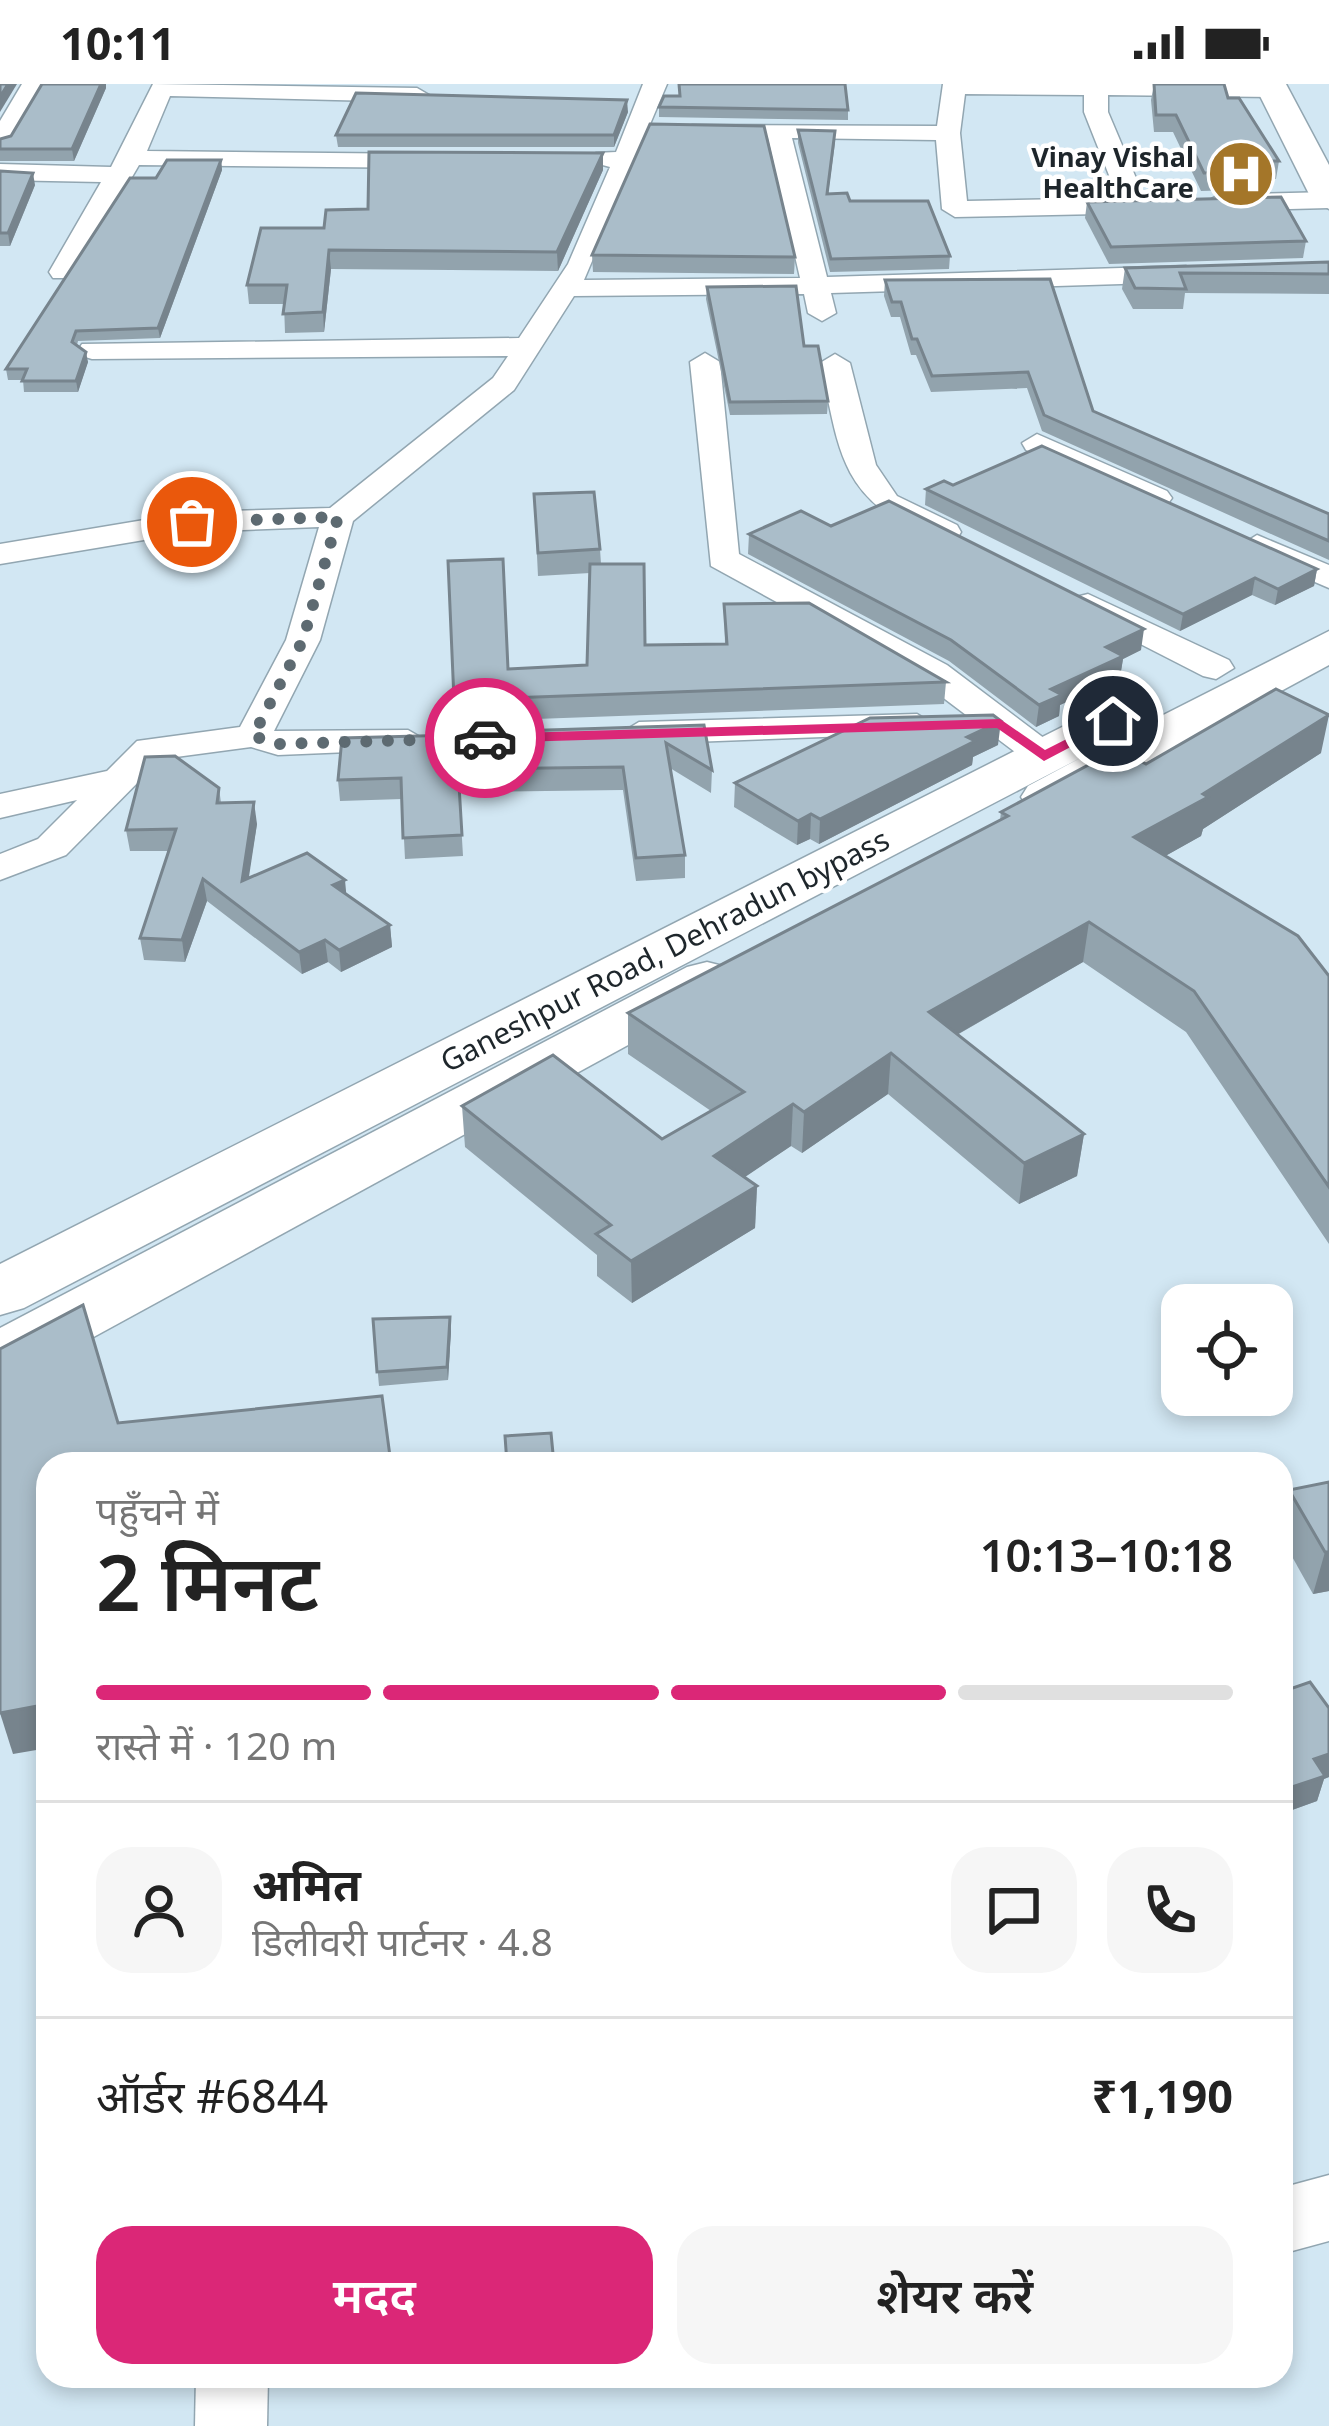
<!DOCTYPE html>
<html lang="hi">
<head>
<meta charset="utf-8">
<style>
  :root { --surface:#fff; --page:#f6f6f6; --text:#222; --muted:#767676; --line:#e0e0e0; --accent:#db2777 }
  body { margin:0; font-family:"Noto Sans","Noto Sans Devanagari",sans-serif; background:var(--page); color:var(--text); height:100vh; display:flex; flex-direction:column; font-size:45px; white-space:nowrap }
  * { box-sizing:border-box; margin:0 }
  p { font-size:39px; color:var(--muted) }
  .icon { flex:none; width:66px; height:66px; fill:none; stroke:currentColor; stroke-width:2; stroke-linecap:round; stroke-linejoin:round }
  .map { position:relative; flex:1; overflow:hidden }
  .sheet { position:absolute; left:36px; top:1368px; width:1257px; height:936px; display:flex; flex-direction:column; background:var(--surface); border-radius:36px; box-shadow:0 6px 18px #0003 }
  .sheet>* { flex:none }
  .tools { position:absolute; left:1161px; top:1200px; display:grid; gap:24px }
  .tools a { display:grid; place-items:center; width:132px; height:132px; border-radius:24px; background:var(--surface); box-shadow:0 6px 18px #0003; font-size:60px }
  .pin { position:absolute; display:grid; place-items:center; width:102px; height:102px; color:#fff; margin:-51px; border:6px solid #fff; border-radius:50%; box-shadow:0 3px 12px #0007 }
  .courier { position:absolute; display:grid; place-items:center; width:120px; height:120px; margin:-60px; border:9px solid #db2777; border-radius:50%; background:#fff; color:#222; box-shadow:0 3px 15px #0007 }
  .headline em { font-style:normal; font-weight:600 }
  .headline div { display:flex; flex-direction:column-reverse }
  .headline { display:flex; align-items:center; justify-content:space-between; height:204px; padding:0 60px }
  h1 { font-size:78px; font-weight:600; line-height:90px }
  .bar { display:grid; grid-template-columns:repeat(4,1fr); gap:18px 12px; align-content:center; height:144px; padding:0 60px }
  .bar i { height:15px; border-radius:9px; background:var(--line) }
  .bar .active { background:var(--accent) }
  .bar p { grid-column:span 4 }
  .line { display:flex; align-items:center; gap:30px; padding:0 60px; border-top:3px solid var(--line) }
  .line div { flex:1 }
  .round { display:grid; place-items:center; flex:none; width:126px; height:126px; border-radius:36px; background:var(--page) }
  .button { display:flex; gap:24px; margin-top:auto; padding:24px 60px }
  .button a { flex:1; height:138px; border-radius:36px; background:var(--accent); color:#fff; font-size:48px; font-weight:600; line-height:138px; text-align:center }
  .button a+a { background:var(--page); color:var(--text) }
  .status { display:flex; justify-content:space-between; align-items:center; height:84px; padding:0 60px; background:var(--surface); direction:ltr }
  .status svg { height:33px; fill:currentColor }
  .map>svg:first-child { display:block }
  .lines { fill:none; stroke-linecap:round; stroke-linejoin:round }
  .minor-casing { stroke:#92a6b1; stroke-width:3 }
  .primary-casing { stroke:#92a6b1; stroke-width:3 }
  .minor { fill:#fff; fill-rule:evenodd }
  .primary { fill:#fff; fill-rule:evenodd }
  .wall { fill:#92a3ad }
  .shaded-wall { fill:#77848d }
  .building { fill:#aabdc9; stroke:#77848d; stroke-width:3 }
  .route { fill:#db2777 }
  .done { stroke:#5d6a71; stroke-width:12; stroke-dasharray:0 21.6 }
  .labels { text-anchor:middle; stroke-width:9; stroke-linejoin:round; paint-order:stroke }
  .far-poi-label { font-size:27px; font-weight:bold; fill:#1e262b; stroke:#fff; text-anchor:end }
  .street-label { font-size:30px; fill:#1e262b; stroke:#fff }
</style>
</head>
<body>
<div class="status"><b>10:11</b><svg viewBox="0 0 49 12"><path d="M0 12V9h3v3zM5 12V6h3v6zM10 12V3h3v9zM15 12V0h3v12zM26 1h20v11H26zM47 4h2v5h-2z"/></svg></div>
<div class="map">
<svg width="1329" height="2342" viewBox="0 0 1329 2342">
  <rect width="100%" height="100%" fill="#d2e7f3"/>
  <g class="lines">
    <g class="minor-casing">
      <g id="minor">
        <path d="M 22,0 L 46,0 L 9,62 L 0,64 L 0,37 Z"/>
        <path d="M 153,0 L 417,4 L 429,11 L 417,18 L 170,12 L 147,67 L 431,70 L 443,77 L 431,84 L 139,81 L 73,194 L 53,194 L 49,188 L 101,98 L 0,96 L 0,80 L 111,83 Z"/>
        <path d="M 643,0 L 667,0 L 584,196 L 800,194 L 768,54 L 701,53 L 689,46 L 692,41 L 937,42 L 943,0 L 1276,0 L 1284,6 L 1272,13 L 1108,11 L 1108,28 L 1144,113 L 1161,121 L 1148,129 L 955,133 L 942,125 L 936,56 L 792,54 L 827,193 L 1186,182 L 1200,190 L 1186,198 L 831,209 L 836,229 L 822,237 L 808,229 L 804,210 L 574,212 L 514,306 L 353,437 L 320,556 L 274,647 L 408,646 L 427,657 L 421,665 L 278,671 L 251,663 L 161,675 L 66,771 L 0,796 L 0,770 L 38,755 L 77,716 L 0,734 L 0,710 L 107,687 L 137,657 L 240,643 L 286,556 L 319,443 L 192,448 L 0,480 L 0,460 L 192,428 L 330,424 L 493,294 L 508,272 L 92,275 L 82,272 L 78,266 L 82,260 L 519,254 L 568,180 L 610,83 L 584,76 L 596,69 L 616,68 ZM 965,10 L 1084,11 L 1084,28 L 1118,114 L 967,117 L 960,49 Z"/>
        <path d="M 1329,108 L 1329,124 L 1218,127 L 1205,119 L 1218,111 Z"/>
        <path d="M 705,269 L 720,278 L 739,470 L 947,581 L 1057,664 L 1063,672 L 1057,680 L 1031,680 L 921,597 L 711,482 L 690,278 Z"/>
        <path d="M 835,270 L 850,279 L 876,381 L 897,412 L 957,441 L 961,448 L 957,455 C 939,459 928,452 912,444 C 836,407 838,354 820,279 Z"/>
        <path d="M 1037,350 L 1167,407 L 1172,414 L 1167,421 L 1145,421 L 1026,366 L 1022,359 Z"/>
        <path d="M 1257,451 L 1329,481 L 1329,504 L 1245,468 L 1241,461 Z"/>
        <path d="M 1088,510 L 1229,576 L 1234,584 L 1216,595 L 1203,592 L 1076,527 L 1071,520 L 1076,513 Z"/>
        <path d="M 917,630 L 935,641 L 930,649 L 639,660 L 621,649 L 639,638 Z"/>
        <path d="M 1329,2091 L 1329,2157 L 1281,2170 L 1281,2104 Z"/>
        <path d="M 196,2292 L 268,2292 L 267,2342 L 195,2342 Z"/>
      </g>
    </g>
    <g class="primary-casing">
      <g id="primary">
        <path d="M 1254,0 L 1286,0 L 1329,81 L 1329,125 L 1311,114 Z"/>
        <path d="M 1329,547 L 1329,581 L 1066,724 L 1047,729 L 1028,724 L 1021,713 L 1028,702 L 1086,671 L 24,1224 L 0,1231 L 0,1180 L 1068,640 L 1086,636 L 1104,640 L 1111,651 L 1104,661 Z"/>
        <path d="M 707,878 L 727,883 L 736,895 L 727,907 L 24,1291 L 0,1299 L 0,1244 L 687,883 Z"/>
      </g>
    </g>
    <use href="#minor" class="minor"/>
    <use href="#primary" class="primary"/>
  </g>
  <g class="wall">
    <path d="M 42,0 L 106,0 L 106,4 L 74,77 L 0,77 L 0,55 L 11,52 Z"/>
    <path d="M 1154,0 L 1228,14 L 1279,77 L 1276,95 L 1266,95 L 1265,105 L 1201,107 L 1173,48 L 1154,48 L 1151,16 Z"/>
    <path d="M 659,23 L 848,26 L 848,36 L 659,33 Z"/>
    <path d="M 628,28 L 614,63 L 338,63 L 336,51 Z"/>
    <path d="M 798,46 L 835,59 L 828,110 L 850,117 L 950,172 L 949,185 L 830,188 L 798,59 Z"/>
    <path d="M 603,69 L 603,86 L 558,187 L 331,185 L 324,248 L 285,249 L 284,220 L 249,220 L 247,201 L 324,144 L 368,125 Z"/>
    <path d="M 221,76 L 222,86 L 160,254 L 78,257 L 77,261 L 88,278 L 78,308 L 24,308 L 23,296 L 8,296 L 6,285 L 156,94 Z"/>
    <path d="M 0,87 L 35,101 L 10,162 L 0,162 Z"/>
    <path d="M 1087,118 L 1306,157 L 1303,174 L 1109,180 L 1085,134 Z"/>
    <path d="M 592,171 L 795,173 L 794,190 L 593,188 Z"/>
    <path d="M 1329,178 L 1329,210 L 1185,209 L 1183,225 L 1133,225 L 1122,205 L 1125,184 Z"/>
    <path d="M 885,196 L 1093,327 L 1329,430 L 1329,476 L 1042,347 L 1027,304 L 931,308 L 916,271 L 911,271 L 900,233 L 891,233 L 884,212 Z"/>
    <path d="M 707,203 L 804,262 L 828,317 L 827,330 L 730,331 L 706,215 Z"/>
    <path d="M 953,401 L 1317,485 L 1314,502 L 1275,521 L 1252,511 L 1180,547 L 925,421 L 926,405 Z"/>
    <path d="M 534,410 L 600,465 L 601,480 L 645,561 L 725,560 L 724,520 L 946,598 L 944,620 L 455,638 L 448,477 L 508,585 L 587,581 L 590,489 L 538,492 Z"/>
    <path d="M 831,442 L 1141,566 L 1123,575 L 1120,593 L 1060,621 L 1059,632 L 1036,643 L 949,577 L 748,470 L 749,450 Z"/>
    <path d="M 704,641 L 712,686 L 711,709 L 670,684 L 685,771 L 685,794 L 636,797 L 623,706 L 461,708 L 457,649 Z"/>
    <path d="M 456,651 L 463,772 L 405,775 L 402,715 L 340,717 L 338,696 Z"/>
    <path d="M 998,661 L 973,673 L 972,681 L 819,760 L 810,755 L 797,761 L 734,723 L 735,699 Z"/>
    <path d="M 1321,669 L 1203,745 L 1201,752 L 1165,772 L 1329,892 L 1329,1160 L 1186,948 L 1083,878 L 957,951 L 1084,1050 L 1077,1092 L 1019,1120 L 888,1010 L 802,1069 L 791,1062 L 744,1093 L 757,1102 L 755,1144 L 632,1219 L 597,1192 L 597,1171 L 465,1063 L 462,1022 L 662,1055 L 711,1027 L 628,970 L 628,929 L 1000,736 L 1001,728 L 1146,680 Z"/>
    <path d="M 219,704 L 221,719 L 257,740 L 248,794 L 346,811 L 390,841 L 392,863 L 341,888 L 328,878 L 302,890 L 207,817 L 185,878 L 144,876 L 140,854 L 169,767 L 130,767 L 126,746 Z"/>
    <path d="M 373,1235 L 451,1247 L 448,1296 L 379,1302 Z"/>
    <path d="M 1329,1398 L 1329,1507 L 1313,1510 L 1281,1453 L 1281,1436 L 1289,1406 Z"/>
    <path d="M 1281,1608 L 1329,1624 L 1329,1693 L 1324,1695 L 1317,1717 L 1281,1730 Z"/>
  </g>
  <g class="shaded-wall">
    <path d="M 8,0 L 17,0 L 0,28 L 0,13 Z"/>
    <path d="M 101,0 L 106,0 L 106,4 L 74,77 L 72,65 Z"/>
    <path d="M 627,16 L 628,28 L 614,63 L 614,51 Z"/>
    <path d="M 603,69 L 603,86 L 558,187 L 557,168 Z"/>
    <path d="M 221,76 L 222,86 L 160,254 L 158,244 Z"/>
    <path d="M 33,89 L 35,101 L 10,162 L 8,149 Z"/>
    <path d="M 329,166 L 331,185 L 324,248 L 323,228 Z"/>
    <path d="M 86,268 L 88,278 L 78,308 L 76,297 Z"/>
    <path d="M 1317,485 L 1314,502 L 1275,521 L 1278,505 Z"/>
    <path d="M 1255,494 L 1252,511 L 1180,547 L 1183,530 Z"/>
    <path d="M 1144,545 L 1141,566 L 1123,575 L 1120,593 L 1060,621 L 1059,632 L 1036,643 L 1039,621 L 1051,605 L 1106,563 Z"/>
    <path d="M 1329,631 L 1321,669 L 1203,745 L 1201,752 L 1128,793 L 1134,753 Z"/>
    <path d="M 1001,637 L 998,661 L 973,673 L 972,681 L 819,760 L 820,735 L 967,653 Z"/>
    <path d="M 254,718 L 257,740 L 245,819 L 242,797 Z"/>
    <path d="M 811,730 L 810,755 L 797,761 L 798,737 Z"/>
    <path d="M 203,795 L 207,817 L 185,878 L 182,856 Z"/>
    <path d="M 345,796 L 347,818 L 333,801 Z"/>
    <path d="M 1089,838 L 1083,878 L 925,969 L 929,928 Z"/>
    <path d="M 390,841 L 392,863 L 341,888 L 339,866 Z"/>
    <path d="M 325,856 L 328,878 L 302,890 L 299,868 Z"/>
    <path d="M 891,969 L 888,1010 L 802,1069 L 804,1028 Z"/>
    <path d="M 793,1020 L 791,1062 L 714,1114 L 714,1072 Z"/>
    <path d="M 1084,1050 L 1077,1092 L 1019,1120 L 1024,1079 Z"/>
    <path d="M 757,1102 L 755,1144 L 632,1219 L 631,1177 Z"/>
    <path d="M 450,1233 L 451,1247 L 448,1296 L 447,1283 Z"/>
    <path d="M 1325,1468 L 1329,1468 L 1329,1507 L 1313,1510 Z"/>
    <path d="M 48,1620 L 48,1664 L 13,1670 L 0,1629 Z"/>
    <path d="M 1329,1670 L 1329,1693 L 1324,1695 L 1317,1717 L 1281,1730 L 1281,1722 L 1286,1705 L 1314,1675 Z"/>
  </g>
  <g class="building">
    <path d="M 0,0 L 8,0 L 0,13 Z"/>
    <path d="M 42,0 L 101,0 L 72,65 L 0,65 L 0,55 L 11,52 Z"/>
    <path d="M 679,0 L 845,0 L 848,26 L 659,23 L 664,12 L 680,12 Z"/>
    <path d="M 1154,0 L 1224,0 L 1228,14 L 1239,14 L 1279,77 L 1262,77 L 1268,87 L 1204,89 L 1176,31 L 1156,31 Z"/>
    <path d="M 356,9 L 627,16 L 614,51 L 336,51 Z"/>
    <path d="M 650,40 L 764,42 L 795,173 L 592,171 Z"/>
    <path d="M 798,46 L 835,47 L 827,110 L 847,109 L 850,117 L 928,117 L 950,172 L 831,175 Z"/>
    <path d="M 369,68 L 603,69 L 557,168 L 329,166 L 323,228 L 283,230 L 287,201 L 247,201 L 261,144 L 324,144 L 326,126 L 368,125 Z"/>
    <path d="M 167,76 L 221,76 L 158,244 L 76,247 L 72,258 L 86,268 L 76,297 L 22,297 L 27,285 L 6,285 L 130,94 L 156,94 Z"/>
    <path d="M 0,87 L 33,89 L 8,149 L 0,149 Z"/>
    <path d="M 1281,113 L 1306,157 L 1111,163 L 1087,118 Z"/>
    <path d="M 1329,178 L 1329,190 L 1180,189 L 1186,205 L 1135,204 L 1125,184 Z"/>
    <path d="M 1050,195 L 1093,327 L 1329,430 L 1329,457 L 1044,331 L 1028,288 L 932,292 L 917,255 L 912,255 L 901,218 L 892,218 L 885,196 Z"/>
    <path d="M 796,202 L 804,262 L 818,262 L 828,317 L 730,318 L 707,203 Z"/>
    <path d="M 1042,362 L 1317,485 L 1278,505 L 1255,494 L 1183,530 L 926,405 L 944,397 L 953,401 Z"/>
    <path d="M 594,408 L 600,465 L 538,469 L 534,410 Z"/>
    <path d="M 889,417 L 1144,545 L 1106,563 L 1123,572 L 1051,605 L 1062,611 L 1039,621 L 951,556 L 749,450 L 801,427 L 831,442 Z"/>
    <path d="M 503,475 L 508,585 L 587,581 L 590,480 L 644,480 L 645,561 L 727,560 L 724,520 L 809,519 L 946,598 L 454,616 L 448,477 Z"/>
    <path d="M 1276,605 L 1329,631 L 1203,710 L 1208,713 L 1134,753 L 1298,852 L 1329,892 L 1329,1103 L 1194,907 L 1089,838 L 929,928 L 1084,1050 L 1024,1079 L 891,969 L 804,1028 L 793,1020 L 714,1072 L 757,1102 L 631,1177 L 596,1150 L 611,1141 L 462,1022 L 553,971 L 662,1055 L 744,1008 L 628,929 L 1008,732 L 1001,728 L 1118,665 L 1146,680 Z"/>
    <path d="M 993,631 L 1001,637 L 967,653 L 975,657 L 820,735 L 811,730 L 798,737 L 735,699 L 870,634 Z"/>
    <path d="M 704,641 L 712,686 L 666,659 L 685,771 L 636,774 L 623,683 L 460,685 L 457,649 Z"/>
    <path d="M 456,651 L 462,751 L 403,754 L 401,694 L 338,696 L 342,654 Z"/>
    <path d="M 175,672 L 219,704 L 217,719 L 254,718 L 242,797 L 307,769 L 345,796 L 333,801 L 390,841 L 339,866 L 325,856 L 299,868 L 203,795 L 182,856 L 140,854 L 176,745 L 126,746 L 145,673 Z"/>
    <path d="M 83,1221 L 118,1339 L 382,1312 L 391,1380 L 48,1380 L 48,1620 L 0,1629 L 0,1265 Z"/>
    <path d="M 450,1233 L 447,1283 L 377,1288 L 373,1235 Z"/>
    <path d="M 551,1349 L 554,1380 L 507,1380 L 505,1352 Z"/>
    <path d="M 1329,1398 L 1329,1468 L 1325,1468 L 1289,1406 Z"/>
    <path d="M 1310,1598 L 1329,1624 L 1329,1670 L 1314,1675 L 1325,1692 L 1286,1705 L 1281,1698 L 1281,1608 Z"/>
  </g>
  <path class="route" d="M 1108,634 L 1120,637 L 1044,677 L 997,644 L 485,659 L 477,654 L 485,650 L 1000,635 L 1045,666 Z"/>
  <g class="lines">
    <path class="done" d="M 192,438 L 338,433 L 303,556 L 253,652 L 278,660 L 485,654"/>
  </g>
  <defs>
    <g id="hospital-disc" transform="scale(3.45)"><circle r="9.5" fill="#a47629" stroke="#fff"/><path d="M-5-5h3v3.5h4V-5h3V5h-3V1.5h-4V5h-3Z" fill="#fff"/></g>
  </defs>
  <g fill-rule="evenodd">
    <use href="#hospital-disc" x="1241" y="90"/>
  </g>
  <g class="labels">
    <g class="far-poi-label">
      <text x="1194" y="83">Vinay Vishal<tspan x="1194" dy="31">HealthCare</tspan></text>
    </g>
    <g class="street-label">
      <text transform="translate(665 867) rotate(-27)" y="10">Ganeshpur Road, Dehradun bypass</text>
    </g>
  </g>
</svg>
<div class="tools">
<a><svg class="icon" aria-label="locate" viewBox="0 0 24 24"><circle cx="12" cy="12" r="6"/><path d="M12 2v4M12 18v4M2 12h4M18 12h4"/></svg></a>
</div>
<div class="pin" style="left:192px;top:438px;background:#ea580c"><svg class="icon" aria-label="bag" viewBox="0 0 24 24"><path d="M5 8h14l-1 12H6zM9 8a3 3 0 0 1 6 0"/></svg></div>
<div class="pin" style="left:1113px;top:637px;background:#1f2937"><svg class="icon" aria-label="home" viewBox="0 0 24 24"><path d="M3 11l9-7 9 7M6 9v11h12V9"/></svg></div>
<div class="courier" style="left:485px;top:654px"><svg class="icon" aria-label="car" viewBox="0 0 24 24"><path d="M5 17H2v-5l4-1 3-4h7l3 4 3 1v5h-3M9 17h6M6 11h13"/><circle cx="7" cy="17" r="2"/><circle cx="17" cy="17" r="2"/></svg></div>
<section class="sheet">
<div class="headline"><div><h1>2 मिनट</h1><p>पहुँचने में</p></div><em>10:13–10:18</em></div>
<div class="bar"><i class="active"></i><i class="active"></i><i class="active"></i><i></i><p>रास्ते में · 120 m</p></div>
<div class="line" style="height:216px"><a class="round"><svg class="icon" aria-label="person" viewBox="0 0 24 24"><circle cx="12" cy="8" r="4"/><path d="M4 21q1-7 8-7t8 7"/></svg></a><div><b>अमित</b><p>डिलीवरी पार्टनर · 4.8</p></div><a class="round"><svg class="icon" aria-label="chat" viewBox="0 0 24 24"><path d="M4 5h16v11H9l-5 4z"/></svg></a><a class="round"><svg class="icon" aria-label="phone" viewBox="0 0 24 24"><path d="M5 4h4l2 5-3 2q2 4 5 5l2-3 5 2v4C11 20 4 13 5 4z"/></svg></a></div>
<div class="line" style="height:156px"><div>ऑर्डर #6844</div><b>₹1,190</b></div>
<div class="button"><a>मदद</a><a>शेयर करें</a></div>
</section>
</div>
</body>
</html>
